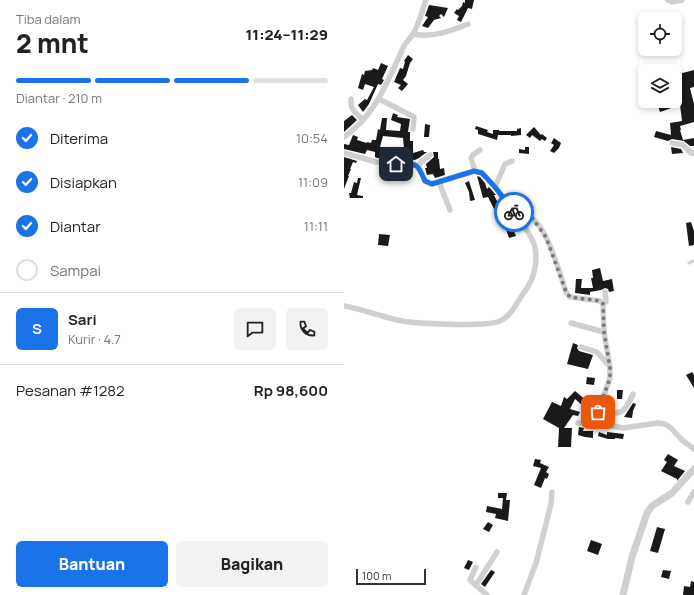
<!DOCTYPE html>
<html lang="id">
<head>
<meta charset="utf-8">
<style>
  :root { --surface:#fff; --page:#f2f2f2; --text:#222; --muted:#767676; --line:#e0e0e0; --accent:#1a73e8 }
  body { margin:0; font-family:Manrope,sans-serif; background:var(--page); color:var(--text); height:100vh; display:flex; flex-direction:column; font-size:15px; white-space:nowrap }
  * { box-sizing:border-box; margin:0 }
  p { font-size:13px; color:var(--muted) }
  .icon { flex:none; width:22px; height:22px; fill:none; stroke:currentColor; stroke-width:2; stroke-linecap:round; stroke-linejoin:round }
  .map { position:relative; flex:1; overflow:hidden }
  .side { display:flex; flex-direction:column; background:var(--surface); width:344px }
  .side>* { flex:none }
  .fabs { position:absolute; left:294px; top:12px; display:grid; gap:8px }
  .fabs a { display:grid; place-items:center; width:44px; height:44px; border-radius:6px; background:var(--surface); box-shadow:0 2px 6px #0003; font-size:20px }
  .scale { position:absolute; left:12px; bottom:10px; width:70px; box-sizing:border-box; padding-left:4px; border:2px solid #333; border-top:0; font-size:11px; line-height:14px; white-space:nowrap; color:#333; -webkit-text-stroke:3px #fff; paint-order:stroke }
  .pin { position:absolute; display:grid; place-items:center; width:34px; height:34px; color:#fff; margin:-17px; border-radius:8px; box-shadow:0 2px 6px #0006 }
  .courier { position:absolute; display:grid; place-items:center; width:40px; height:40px; margin:-20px; border:3px solid #1a73e8; border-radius:50%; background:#fff; color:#222; box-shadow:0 1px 5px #0007 }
  .overview em { font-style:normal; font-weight:800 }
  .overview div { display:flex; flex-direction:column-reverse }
  .overview { display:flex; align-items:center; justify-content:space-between; height:68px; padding:0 16px }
  h1 { font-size:26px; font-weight:800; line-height:30px }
  .bar { display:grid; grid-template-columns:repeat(4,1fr); gap:6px 4px; align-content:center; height:48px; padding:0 16px }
  .bar i { height:5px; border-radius:3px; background:var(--line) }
  .bar .selected { background:var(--accent) }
  .bar p { grid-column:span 4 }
  .line { display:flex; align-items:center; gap:10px; padding:0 16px; border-top:1px solid var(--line) }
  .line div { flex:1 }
  .round { display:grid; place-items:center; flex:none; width:42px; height:42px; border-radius:6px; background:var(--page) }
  ol { padding:0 16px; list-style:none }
  li { display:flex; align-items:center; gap:12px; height:44px }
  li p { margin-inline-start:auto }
  li .icon { padding:4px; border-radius:50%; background:var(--accent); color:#fff; stroke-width:4 }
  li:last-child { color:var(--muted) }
  li i { width:22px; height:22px; border:2px solid var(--line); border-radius:50% }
  .action { display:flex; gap:8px; margin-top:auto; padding:8px 16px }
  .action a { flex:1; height:46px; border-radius:6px; background:var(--accent); color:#fff; font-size:16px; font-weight:800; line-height:46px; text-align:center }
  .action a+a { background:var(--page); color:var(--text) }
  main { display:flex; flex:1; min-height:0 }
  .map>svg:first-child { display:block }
  .building { fill:#1a1a1a }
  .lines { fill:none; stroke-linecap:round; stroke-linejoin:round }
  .service { stroke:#d0d0d0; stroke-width:3 }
  .minor { stroke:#d0d0d0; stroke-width:5.5 }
  .tertiary { stroke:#d0d0d0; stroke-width:7 }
  .done { stroke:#7a7a7a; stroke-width:4; stroke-dasharray:0 7.2 }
  .route { stroke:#1a73e8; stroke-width:5 }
</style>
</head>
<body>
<main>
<section class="side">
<div class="overview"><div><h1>2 mnt</h1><p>Tiba dalam</p></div><em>11:24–11:29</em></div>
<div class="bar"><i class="selected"></i><i class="selected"></i><i class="selected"></i><i></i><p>Diantar · 210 m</p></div>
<ol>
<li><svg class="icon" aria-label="check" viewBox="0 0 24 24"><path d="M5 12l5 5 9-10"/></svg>Diterima<p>10:54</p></li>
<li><svg class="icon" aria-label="check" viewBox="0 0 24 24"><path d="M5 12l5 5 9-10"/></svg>Disiapkan<p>11:09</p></li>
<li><svg class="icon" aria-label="check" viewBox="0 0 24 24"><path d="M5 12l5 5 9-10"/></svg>Diantar<p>11:11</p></li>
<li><i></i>Sampai</li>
</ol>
<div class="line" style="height:72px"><b class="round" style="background:var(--accent);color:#fff">S</b><div><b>Sari</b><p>Kurir · 4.7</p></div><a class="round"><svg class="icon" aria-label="chat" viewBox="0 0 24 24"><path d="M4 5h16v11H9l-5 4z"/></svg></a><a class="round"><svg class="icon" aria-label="phone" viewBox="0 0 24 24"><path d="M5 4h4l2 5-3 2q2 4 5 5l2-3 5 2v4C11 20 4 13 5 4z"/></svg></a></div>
<div class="line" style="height:52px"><div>Pesanan #1282</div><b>Rp 98,600</b></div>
<div class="action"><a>Bantuan</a><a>Bagikan</a></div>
</section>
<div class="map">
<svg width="350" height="595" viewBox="0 0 350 595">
  <rect width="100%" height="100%" fill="#fff"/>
  <g class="building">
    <path d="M 121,0 L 130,0 L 128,9 L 124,8 L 117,22 L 113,20 L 115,16 L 110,13 L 113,9 L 114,10 L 118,6 L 119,2 L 121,3 Z"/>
    <path d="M 85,5 L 104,8 L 100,17 L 97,14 L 95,16 L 97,18 L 90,20 L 84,28 L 78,26 L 84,17 L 81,16 Z"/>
    <path d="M 64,55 L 69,59 L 66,63 L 62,76 L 59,80 L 64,84 L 58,91 L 54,88 L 57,85 L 50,82 L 56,68 L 59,69 L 61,62 L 60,61 Z"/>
    <path d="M 37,63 L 44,66 L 38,79 L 40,80 L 37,85 L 34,84 L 25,104 L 19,112 L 14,105 L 21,99 L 23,100 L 30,87 L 21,84 L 19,90 L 14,88 L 18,74 L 20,75 L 21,71 L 28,70 L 29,68 L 34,70 Z"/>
    <path d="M 350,70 L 350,87 L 346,88 L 350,104 L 350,122 L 336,126 L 337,130 L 336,130 L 339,140 L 350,138 L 350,146 L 346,146 L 340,141 L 328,139 L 324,141 L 310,137 L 312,131 L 327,135 L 326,123 L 338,121 L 336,105 L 316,112 L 314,106 L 334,100 L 331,83 L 331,75 Z"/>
    <path d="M 49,113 L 54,115 L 53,117 L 66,119 L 64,132 L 66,132 L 66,141 L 69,141 L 69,153 L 79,150 L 80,152 L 83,152 L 75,158 L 71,160 L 64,159 L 64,154 L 62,155 L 60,148 L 59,138 L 39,136 L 36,147 L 46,147 L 46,153 L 50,152 L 51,157 L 46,158 L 33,158 L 31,157 L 31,152 L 23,150 L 21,154 L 0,149 L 0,144 L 5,145 L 9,135 L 14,137 L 13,140 L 23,143 L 23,142 L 27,143 L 28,140 L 32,140 L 34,129 L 36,130 L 38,118 L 43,118 L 42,130 L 56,131 L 57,124 L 47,120 Z"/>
    <path d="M 8,115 L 13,120 L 0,132 L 0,121 Z"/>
    <path d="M 81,124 L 86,125 L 85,137 L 80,137 Z"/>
    <path d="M 132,126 L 144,130 L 143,132 L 149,134 L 149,130 L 155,130 L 155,131 L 173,131 L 173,129 L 177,128 L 177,135 L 167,136 L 167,135 L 154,135 L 153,140 L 134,134 L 134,130 L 131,129 Z"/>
    <path d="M 190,127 L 197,135 L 198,134 L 203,138 L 201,141 L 198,139 L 196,141 L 188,135 L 186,138 L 182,135 Z"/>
    <path d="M 210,138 L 217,143 L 215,148 L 210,153 L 206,151 L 210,145 L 207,143 Z"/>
    <path d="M 181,147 L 185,147 L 185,154 L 175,153 L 175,149 L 181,150 Z"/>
    <path d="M 327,147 L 337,149 L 339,153 L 328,154 Z"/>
    <path d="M 89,152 L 94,152 L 94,159 L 95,159 L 96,169 L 100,168 L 101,175 L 91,178 L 89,174 L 83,175 L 81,168 L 83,168 L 82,164 L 90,157 Z"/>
    <path d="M 0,157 L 13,161 L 12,163 L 9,162 L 6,169 L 7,169 L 4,176 L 5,176 L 0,189 Z"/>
    <path d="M 133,176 L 136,177 L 141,183 L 143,189 L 145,187 L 152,195 L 150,195 L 160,215 L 154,217 L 144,197 L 139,198 Z"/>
    <path d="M 14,178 L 17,178 L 13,195 L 19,196 L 19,198 L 6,198 L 5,193 L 7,193 L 10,182 L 13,183 Z"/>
    <path d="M 125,181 L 131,200 L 126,201 L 125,192 L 121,183 Z"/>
    <path d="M 162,215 L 167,232 L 170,231 L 172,236 L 165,238 L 158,217 Z"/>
    <path d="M 347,222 L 350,231 L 350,245 L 345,246 L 342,223 Z"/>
    <path d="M 35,234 L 46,235 L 44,246 L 34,245 Z"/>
    <path d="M 256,268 L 259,281 L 268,279 L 270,291 L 265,292 L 264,289 L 261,288 L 257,290 L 246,292 L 246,295 L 231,293 L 232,279 L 238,279 L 237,288 L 249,288 L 247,278 L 249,278 L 248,270 Z"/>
    <path d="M 229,343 L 234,345 L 233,348 L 235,351 L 249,355 L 244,369 L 223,364 Z"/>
    <path d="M 348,372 L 350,375 L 350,388 L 342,375 Z"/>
    <path d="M 243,377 L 251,378 L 250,385 L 242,384 Z"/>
    <path d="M 273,390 L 279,390 L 278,399 L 273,399 Z"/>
    <path d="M 231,391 L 243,401 L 238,405 L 231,399 L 226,409 L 236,412 L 234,416 L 229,415 L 220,428 L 228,428 L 227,447 L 214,447 L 215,428 L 199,419 L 208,402 L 217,406 L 220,397 L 223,399 Z"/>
    <path d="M 289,403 L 292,404 L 289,411 L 288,418 L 280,417 Z"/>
    <path d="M 235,427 L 240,428 L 239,431 L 249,431 L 249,438 L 241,437 L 234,435 Z"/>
    <path d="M 255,432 L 263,435 L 263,432 L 280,434 L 279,439 L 271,438 L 271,439 L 264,439 L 254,436 Z"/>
    <path d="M 324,454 L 334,460 L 330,466 L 341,471 L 333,481 L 333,479 L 317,471 L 323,462 L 320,460 Z"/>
    <path d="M 191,459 L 197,460 L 196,463 L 205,467 L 202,472 L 205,474 L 203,479 L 201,478 L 197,488 L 190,485 L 197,468 L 189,466 Z"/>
    <path d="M 154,493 L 163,493 L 162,500 L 166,500 L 164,521 L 151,518 L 152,514 L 142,512 L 143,506 L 158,509 L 159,498 L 154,498 Z"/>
    <path d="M 144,522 L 149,525 L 145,532 L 139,529 Z"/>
    <path d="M 313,527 L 321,529 L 314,553 L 306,551 Z"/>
    <path d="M 247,540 L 258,544 L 254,555 L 243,551 Z"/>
    <path d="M 124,560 L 129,562 L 125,570 L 120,568 Z"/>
    <path d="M 147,570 L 151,572 L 141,587 L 137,584 Z"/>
    <path d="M 319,570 L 327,571 L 325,579 L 317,577 Z"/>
    <path d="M 347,581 L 350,582 L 350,595 L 339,595 L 340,586 L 346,587 Z"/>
  </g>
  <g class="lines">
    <path class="service" d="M 345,263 L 350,261"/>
    <g class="minor">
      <path d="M 324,0 L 328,2 L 338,0"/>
      <path d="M 69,34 C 88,38 107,31 124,24"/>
      <path d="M 7,99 C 6,110 12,113 19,120"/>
      <path d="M 35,99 L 70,117 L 69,129"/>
      <path d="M 0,137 C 32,115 44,80 60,46 C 62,42 66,39 69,34 C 75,24 78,11 82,0"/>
      <path d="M 328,143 L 339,145 L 347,153 L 350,153"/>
      <path d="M 136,150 L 129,155 L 127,158 L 131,171 L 138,173 L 151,187 L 174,218 L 186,217 C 203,226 216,274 222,292 L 226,297 L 256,301 L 259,304 L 260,332 L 266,368 L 266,378 L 254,412 L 252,423 L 279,428 L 314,423 L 321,424 L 327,428 L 338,440 L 350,449"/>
      <path d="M 0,153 L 32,162 L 70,164 L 75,167 L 81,181 L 87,184 L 131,171"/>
      <path d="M 74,166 L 78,161 L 86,155"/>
      <path d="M 95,182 L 106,210"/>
      <path d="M 151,187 L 161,164 L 168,161"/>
      <path d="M 259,304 L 262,302 L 261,292"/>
      <path d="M 0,306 C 18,309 35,316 53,320 C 69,324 143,327 156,321 C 168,316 174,300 181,291 C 190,279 195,260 190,244 C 187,235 180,226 174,218"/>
      <path d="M 227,323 L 260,332"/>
      <path d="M 237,347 L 253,352 L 265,366"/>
      <path d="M 254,412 C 277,414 279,416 289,394"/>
      <path d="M 234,423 L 252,423"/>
      <path d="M 344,502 L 350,492"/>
      <path d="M 132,567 L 126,580 L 143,595"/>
      <path d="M 132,585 L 153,552"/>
      <path d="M 180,595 L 192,563 L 207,504 L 208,492"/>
    </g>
    <path class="tertiary" d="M 279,595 L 288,557 L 303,513 L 308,506 L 328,493 L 350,469"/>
  </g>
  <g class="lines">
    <path class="done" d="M 170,212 L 174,218 L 188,218 L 202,237 L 222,292 L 226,297 L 256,301 L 259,304 L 260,332 L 266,368 L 266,378 L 254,412"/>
    <path class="route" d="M 52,164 C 74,165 72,161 81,181 L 88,184 L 130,171 L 138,173 L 151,187 L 170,212"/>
  </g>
</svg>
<div class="fabs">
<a><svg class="icon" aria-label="locate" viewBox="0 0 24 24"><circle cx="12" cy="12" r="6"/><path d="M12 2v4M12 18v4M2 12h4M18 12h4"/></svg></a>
<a><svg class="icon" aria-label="layers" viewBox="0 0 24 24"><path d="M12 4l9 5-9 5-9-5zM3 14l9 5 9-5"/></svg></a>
</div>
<div class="scale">100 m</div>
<div class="pin" style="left:254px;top:412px;background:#ea580c"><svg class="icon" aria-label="bag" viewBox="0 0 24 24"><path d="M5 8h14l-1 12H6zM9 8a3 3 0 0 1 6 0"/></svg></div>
<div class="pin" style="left:52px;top:164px;background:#1f2937"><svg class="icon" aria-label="home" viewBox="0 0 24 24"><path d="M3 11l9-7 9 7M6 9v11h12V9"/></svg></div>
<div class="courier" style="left:170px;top:212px"><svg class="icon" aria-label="bike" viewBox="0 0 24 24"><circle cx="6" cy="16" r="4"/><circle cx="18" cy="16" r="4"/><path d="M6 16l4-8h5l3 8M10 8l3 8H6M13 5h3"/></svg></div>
</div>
</main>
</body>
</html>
